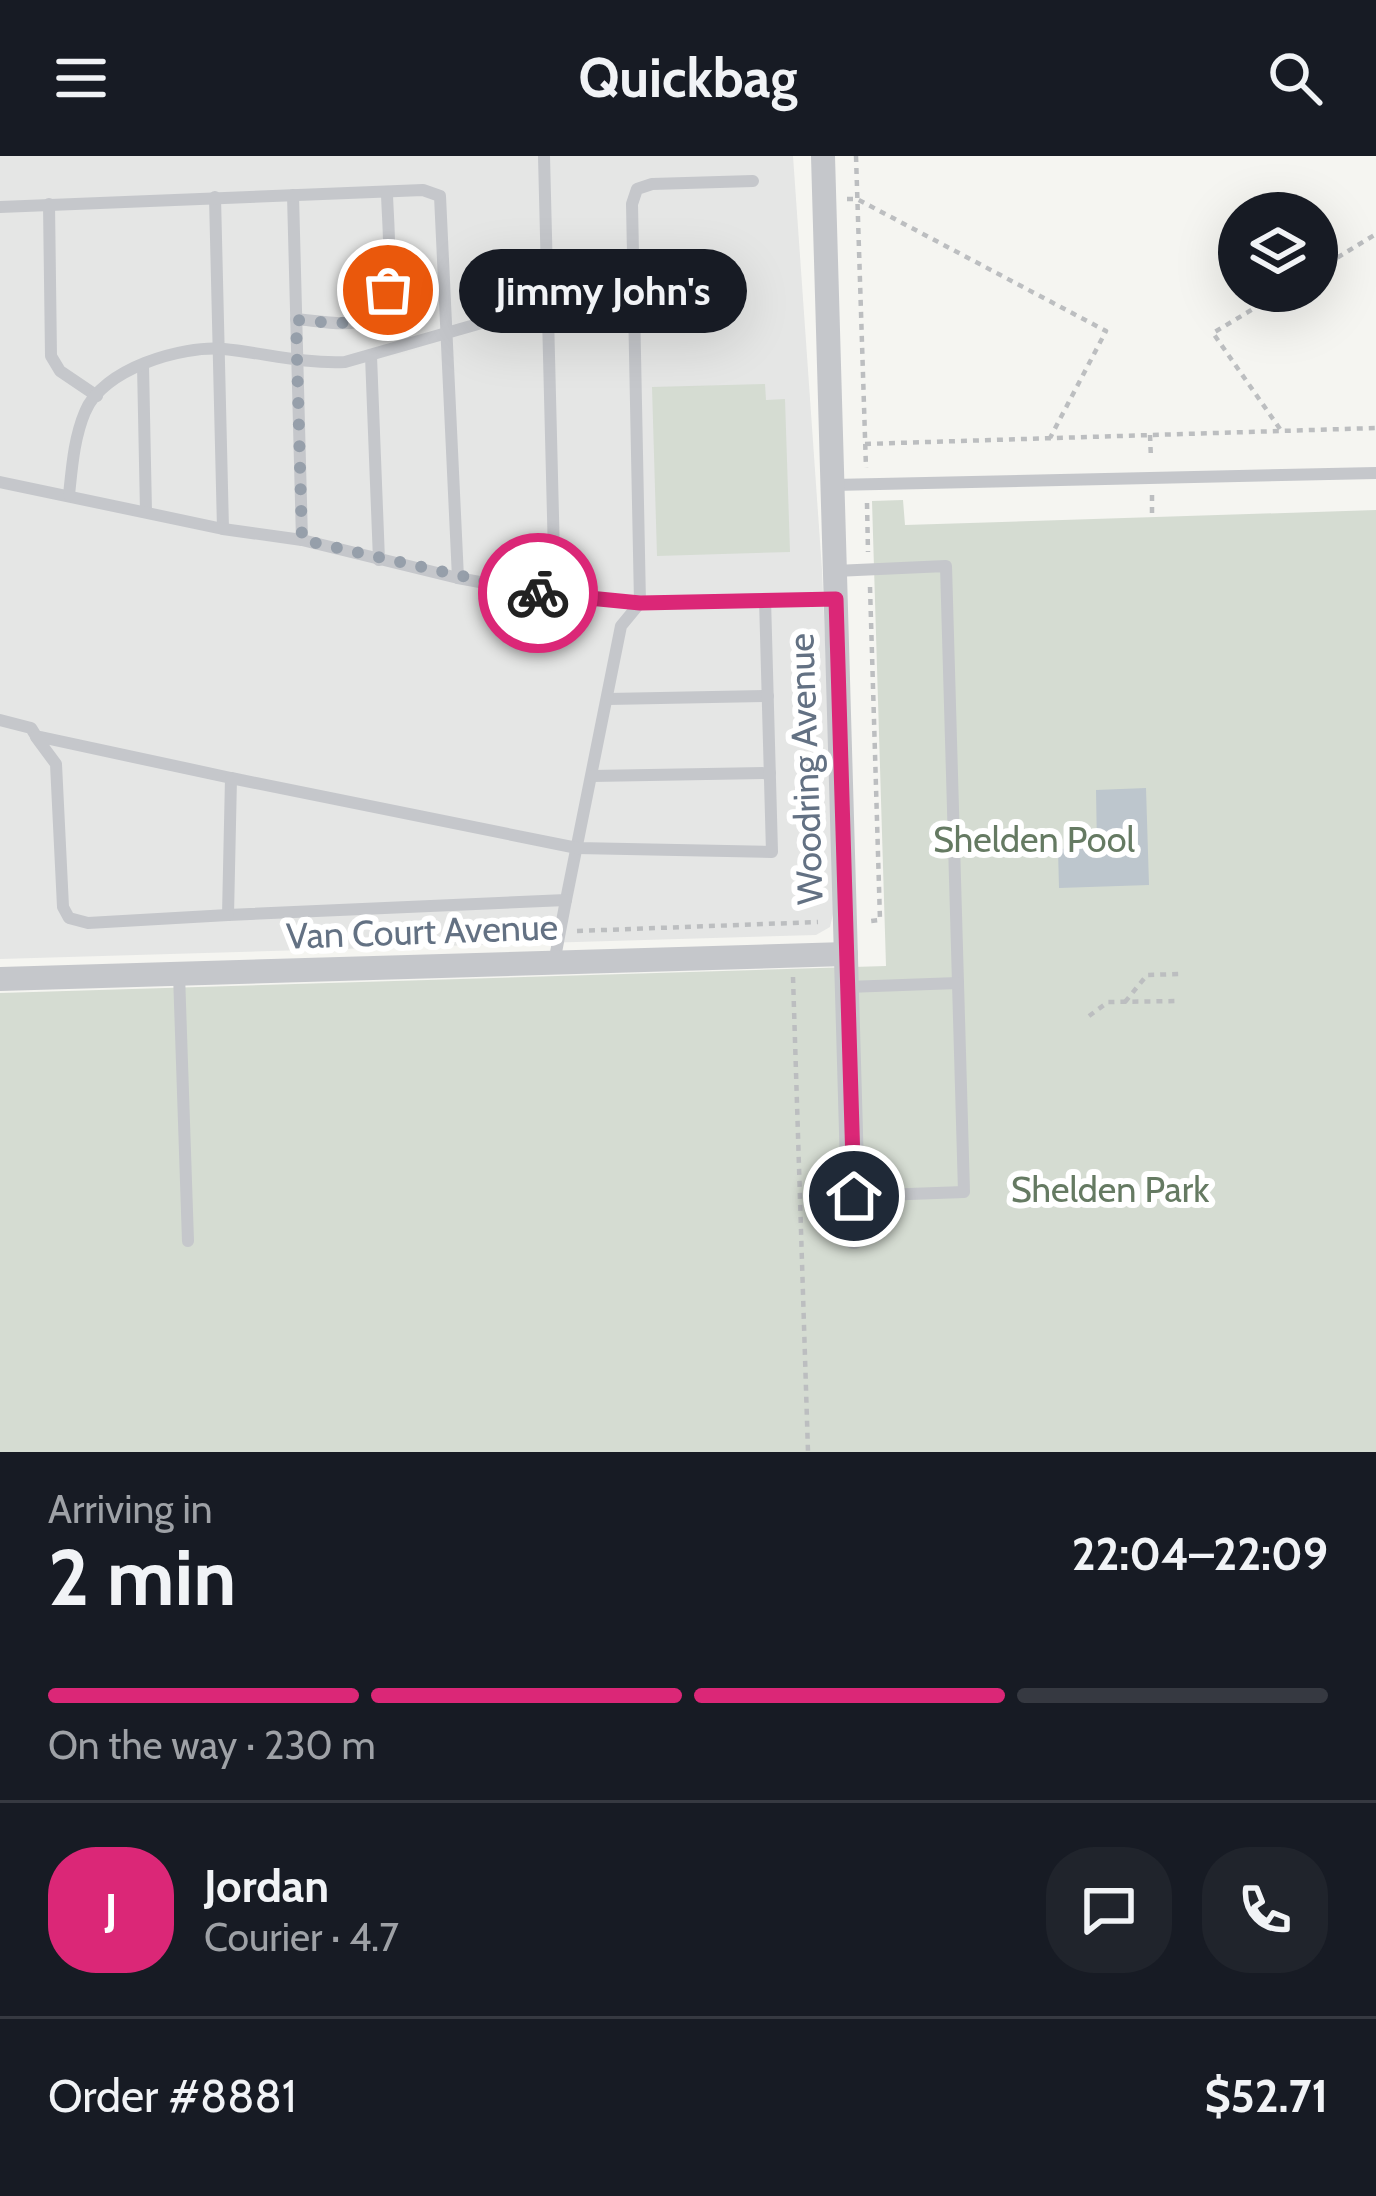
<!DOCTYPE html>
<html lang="en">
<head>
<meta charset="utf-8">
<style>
  :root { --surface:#171b24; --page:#20242c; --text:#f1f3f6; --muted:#9ea1a6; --line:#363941; --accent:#db2777 }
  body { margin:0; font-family:Cabin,sans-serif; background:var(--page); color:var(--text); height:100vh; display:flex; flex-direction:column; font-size:45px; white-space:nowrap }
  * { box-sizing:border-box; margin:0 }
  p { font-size:39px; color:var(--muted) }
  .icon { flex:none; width:66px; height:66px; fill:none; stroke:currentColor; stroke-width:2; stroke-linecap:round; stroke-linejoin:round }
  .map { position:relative; height:1296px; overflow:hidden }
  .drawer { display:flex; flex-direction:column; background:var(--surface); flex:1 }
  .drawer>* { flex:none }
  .buttons { position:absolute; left:1218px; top:36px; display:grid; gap:24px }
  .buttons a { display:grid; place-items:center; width:120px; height:120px; border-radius:50%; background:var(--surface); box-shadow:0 12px 48px #0002; font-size:60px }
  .pin { position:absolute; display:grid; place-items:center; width:102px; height:102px; color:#fff; margin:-51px; border:6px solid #fff; border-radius:50%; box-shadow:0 3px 12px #0007 }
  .courier { position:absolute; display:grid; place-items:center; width:120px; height:120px; margin:-60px; border:9px solid #db2777; border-radius:50%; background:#fff; color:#222; box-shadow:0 3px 15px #0007 }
  .bubble { position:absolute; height:84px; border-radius:42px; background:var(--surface); box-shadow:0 12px 48px #0002; font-size:39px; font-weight:700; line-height:84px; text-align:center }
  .summary em { font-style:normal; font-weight:700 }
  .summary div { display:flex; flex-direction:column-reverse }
  .summary { display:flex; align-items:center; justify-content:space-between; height:204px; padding:0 48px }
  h1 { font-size:78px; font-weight:700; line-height:90px }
  .bar { display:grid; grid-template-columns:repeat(4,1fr); gap:18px 12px; align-content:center; height:144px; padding:0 48px }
  .bar i { height:15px; border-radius:9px; background:var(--line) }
  .bar .active { background:var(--accent) }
  .bar p { grid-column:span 4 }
  .line { display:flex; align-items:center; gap:30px; padding:0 48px; border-top:3px solid var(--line) }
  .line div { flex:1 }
  .round { display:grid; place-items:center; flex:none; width:126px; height:126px; border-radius:48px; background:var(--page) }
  header { display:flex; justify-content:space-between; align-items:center; height:156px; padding:0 48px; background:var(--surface); font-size:54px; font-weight:700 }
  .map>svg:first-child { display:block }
  .built { fill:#e5e6e5 }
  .green { fill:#d5dcd2 }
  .water { fill:#bdc6cd }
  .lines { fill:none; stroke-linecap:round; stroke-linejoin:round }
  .path { stroke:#bcbec0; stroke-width:4.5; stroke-dasharray:6 6; stroke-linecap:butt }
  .lane { stroke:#c5c7cb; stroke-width:12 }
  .street { stroke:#c5c7cb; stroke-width:24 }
  .done { stroke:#969faa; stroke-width:12; stroke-dasharray:0 21.6 }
  .route { stroke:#db2777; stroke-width:15 }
  .labels { text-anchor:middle; stroke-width:12; stroke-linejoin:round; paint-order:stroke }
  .street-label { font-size:36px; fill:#637183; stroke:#fff }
  .park-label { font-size:36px; fill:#657a62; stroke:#fff }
</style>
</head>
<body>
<header><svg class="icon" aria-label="menu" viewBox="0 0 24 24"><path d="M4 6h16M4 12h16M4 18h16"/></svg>Quickbag<svg class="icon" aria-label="search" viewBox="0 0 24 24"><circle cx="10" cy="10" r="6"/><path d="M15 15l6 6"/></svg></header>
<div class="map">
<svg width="1376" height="1296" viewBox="0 0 1376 1296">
  <rect width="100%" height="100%" fill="#f5f5f1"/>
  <path class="built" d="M 0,0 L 793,0 L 822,414 L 836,745 L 830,771 L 816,779 L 0,803 Z"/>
  <g class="green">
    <path d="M 765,228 L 766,244 L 785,243 L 790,396 L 657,400 L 652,231 Z"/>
    <path d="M 903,344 L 905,369 L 1376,354 L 1376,1296 L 0,1296 L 0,837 L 886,810 L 872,345 Z"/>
  </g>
  <path class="water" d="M 1146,632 L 1149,729 L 1059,732 L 1058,693 L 1097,691 L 1096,634 Z"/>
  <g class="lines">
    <g class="path">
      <path d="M 856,0 L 866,312"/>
      <path d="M 847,43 L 857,43 L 1106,175 L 1050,282"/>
      <path d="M 1317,114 L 1376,78"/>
      <path d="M 1280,273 L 1213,177 L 1283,135"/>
      <path d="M 1150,279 L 1151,303"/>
      <path d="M 865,288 L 1376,272"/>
      <path d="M 1152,339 L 1152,361"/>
      <path d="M 867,347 L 868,396"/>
      <path d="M 870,431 L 880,764 L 871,765"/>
      <path d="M 577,775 L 818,766"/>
      <path d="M 793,821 L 808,1296"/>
      <path d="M 1125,846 L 1147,819 L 1180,818"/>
      <path d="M 1089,860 L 1108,846 L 1180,845"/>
    </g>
    <g class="lane">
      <path d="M 293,39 L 302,384"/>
      <path d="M 215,41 L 223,373"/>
      <path d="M 49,48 L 51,200 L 60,215 L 97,240"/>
      <path d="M 0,51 L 423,34 L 440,40 L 458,422"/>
      <path d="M 547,105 L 633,104"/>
      <path d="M 296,163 C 320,165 349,172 372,162 C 398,152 387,63 387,36"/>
      <path d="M 371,200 L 379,404"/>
      <path d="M 143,209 L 146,356"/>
      <path d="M 0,326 L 223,373 L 302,384 L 458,422 L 555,440 L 544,0"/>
      <path d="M 833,329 L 1376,317"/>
      <path d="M 69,339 C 72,311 74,282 85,256 C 102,213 182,189 224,193 C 264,197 304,208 345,206 L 499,162 L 548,159"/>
      <path d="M 835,415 L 946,410 L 964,1036 L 854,1040"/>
      <path d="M 765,443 L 836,443"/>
      <path d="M 608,543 L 768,540"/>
      <path d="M 0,564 L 31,572 L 36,580 L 231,622 L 228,759 L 566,744 L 621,470 L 640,447 L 555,440"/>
      <path d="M 36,581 L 56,608 L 63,751 L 69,762 L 88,767 L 228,759"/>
      <path d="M 592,620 L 770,617"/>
      <path d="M 231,622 L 577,692 L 772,696 L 765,443 L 640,447 L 632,48 L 637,33 L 652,28 L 753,25"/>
      <path d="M 554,807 L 566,744"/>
      <path d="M 179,818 L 188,1085"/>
      <path d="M 847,831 L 958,827"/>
    </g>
    <g class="street">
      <path d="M 823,0 L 854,1081"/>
      <path d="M 0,823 L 846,798"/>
    </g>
  </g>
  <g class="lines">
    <path class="done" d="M 388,134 C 388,136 385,152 384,153 C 371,174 317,165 296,164 L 302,384 L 538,437"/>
    <path class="route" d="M 538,437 L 640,447 L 836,443 L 854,1040"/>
  </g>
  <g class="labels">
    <g class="street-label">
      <text transform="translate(805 613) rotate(-92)" y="13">Woodring Avenue</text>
      <text transform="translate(422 775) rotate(-2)" y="13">Van Court Avenue</text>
    </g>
    <g class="park-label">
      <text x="1034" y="696">Shelden Pool</text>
      <text x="1110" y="1046">Shelden Park</text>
    </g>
  </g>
</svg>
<div class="buttons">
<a><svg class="icon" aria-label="layers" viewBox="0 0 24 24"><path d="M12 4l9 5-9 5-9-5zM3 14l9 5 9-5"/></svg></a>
</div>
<div class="pin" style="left:388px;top:134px;background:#ea580c"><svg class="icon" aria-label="bag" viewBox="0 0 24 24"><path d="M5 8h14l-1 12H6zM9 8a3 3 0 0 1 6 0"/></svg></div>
<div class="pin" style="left:854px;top:1040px;background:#1f2937"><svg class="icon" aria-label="home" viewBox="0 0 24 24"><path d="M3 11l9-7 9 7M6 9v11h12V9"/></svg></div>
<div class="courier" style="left:538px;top:437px"><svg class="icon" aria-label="bike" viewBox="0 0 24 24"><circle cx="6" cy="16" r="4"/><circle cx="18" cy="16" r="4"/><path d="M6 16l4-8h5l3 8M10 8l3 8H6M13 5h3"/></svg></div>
<div class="bubble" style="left:459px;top:93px;width:288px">Jimmy John's</div>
</div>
<section class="drawer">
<div class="summary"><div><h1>2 min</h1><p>Arriving in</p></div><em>22:04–22:09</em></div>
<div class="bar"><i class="active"></i><i class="active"></i><i class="active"></i><i></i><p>On the way · 230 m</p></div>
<div class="line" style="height:216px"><b class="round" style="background:var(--accent);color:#fff">J</b><div><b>Jordan</b><p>Courier · 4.7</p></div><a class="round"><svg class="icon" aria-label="chat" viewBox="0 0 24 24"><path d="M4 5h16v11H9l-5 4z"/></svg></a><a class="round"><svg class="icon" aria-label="phone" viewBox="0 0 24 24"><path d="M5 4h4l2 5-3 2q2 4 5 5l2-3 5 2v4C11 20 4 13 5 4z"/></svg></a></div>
<div class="line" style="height:156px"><div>Order #8881</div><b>$52.71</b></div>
</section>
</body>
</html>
